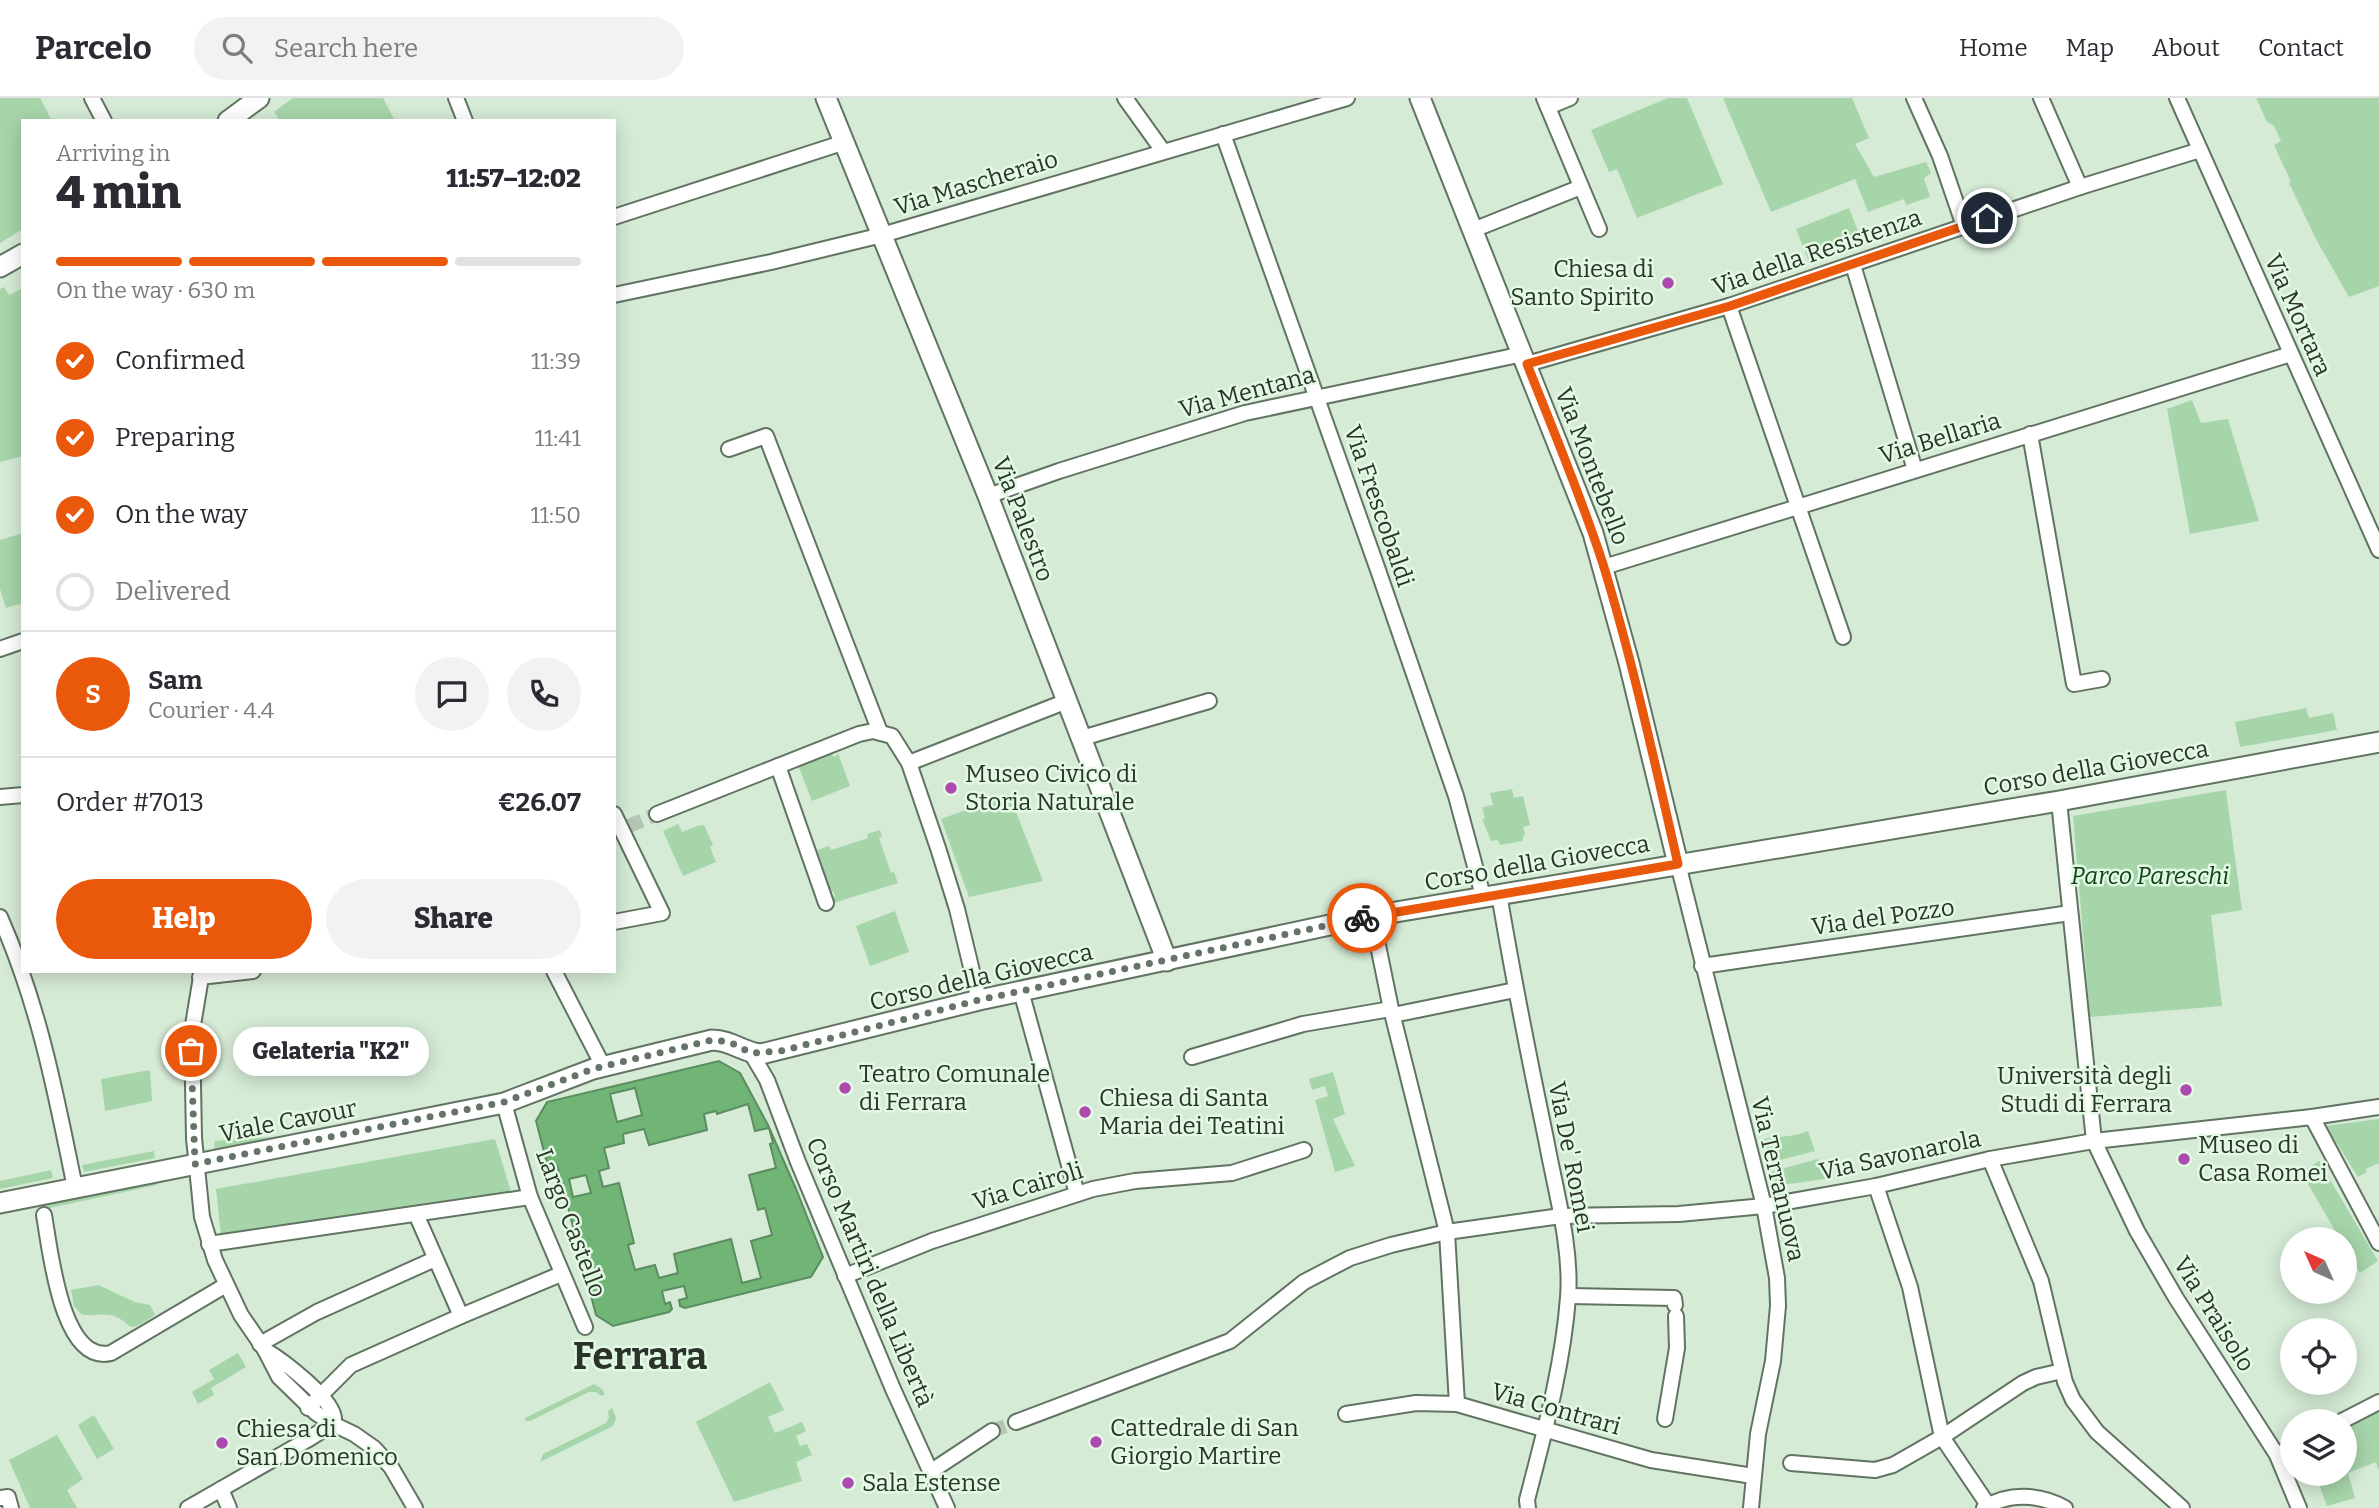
<!DOCTYPE html>
<html lang="en">
<head>
<meta charset="utf-8">
<style>
  :root { --surface:#fff; --page:#f2f2f3; --text:#2b2b33; --muted:#7c7c81; --line:#e1e1e2; --accent:#ea580c }
  body { margin:0; font-family:Bitter,serif; background:var(--page); color:var(--text); height:100vh; display:flex; flex-direction:column; font-size:26px; white-space:nowrap }
  * { box-sizing:border-box; margin:0 }
  p { font-size:23px; color:var(--muted) }
  .icon { flex:none; width:38px; height:38px; fill:none; stroke:currentColor; stroke-width:2; stroke-linecap:round; stroke-linejoin:round }
  .map { position:relative; flex:1; overflow:hidden }
  .details { position:absolute; left:21px; top:21px; width:595px; height:854px; display:flex; flex-direction:column; background:var(--surface); border-radius:0px; box-shadow:0 4px 18px #0003 }
  .details>* { flex:none }
  .needle { width:46px; rotate:315deg }
  .controls { position:absolute; left:2280px; top:1129px; display:grid; gap:14px }
  .controls a { display:grid; place-items:center; width:77px; height:77px; border-radius:50%; background:var(--surface); box-shadow:0 4px 18px #0003; font-size:35px }
  .pin { position:absolute; display:grid; place-items:center; width:60px; height:60px; color:#fff; margin:-30px; border:4px solid #fff; border-radius:50%; box-shadow:0 2px 7px #0007 }
  .courier { position:absolute; display:grid; place-items:center; width:70px; height:70px; margin:-35px; border:5px solid #ea580c; border-radius:50%; background:#fff; color:#222; box-shadow:0 2px 9px #0007 }
  .bubble { position:absolute; height:49px; border-radius:24px; background:var(--surface); box-shadow:0 4px 18px #0003; font-size:23px; font-weight:800; line-height:49px; text-align:center }
  .headline em { font-style:normal; font-weight:800 }
  .headline div { display:flex; flex-direction:column-reverse }
  .headline { display:flex; align-items:center; justify-content:space-between; height:119px; padding:0 35px }
  h1 { font-size:46px; font-weight:800; line-height:52px }
  .bar { display:grid; grid-template-columns:repeat(4,1fr); gap:10px 7px; align-content:center; height:84px; padding:0 35px }
  .bar i { height:9px; border-radius:5px; background:var(--line) }
  .bar .on { background:var(--accent) }
  .bar p { grid-column:span 4 }
  .line { display:flex; align-items:center; gap:18px; padding:0 35px; border-top:2px solid var(--line) }
  .line div { flex:1 }
  .round { display:grid; place-items:center; flex:none; width:74px; height:74px; border-radius:37px; background:var(--page) }
  ol { padding:0 35px; list-style:none }
  li { display:flex; align-items:center; gap:21px; height:77px }
  li p { margin-inline-start:auto }
  li .icon { padding:7px; border-radius:50%; background:var(--accent); color:#fff; stroke-width:4 }
  li:last-child { color:var(--muted) }
  li i { width:38px; height:38px; border:4px solid var(--line); border-radius:50% }
  .button { display:flex; gap:14px; margin-top:auto; padding:14px 35px }
  .button a { flex:1; height:80px; border-radius:42px; background:var(--accent); color:#fff; font-size:28px; font-weight:800; line-height:80px; text-align:center }
  .button a+a { background:var(--page); color:var(--text) }
  header { display:flex; align-items:center; gap:42px; box-sizing:border-box; height:98px; padding:0 35px; background:var(--surface); border-bottom:2px solid var(--line) }
  header strong { font-size:33px }
  nav { display:flex; gap:38px; margin-inline-start:auto; font-size:24px }
  .search { width:490px; height:63px; background:var(--page); display:flex; align-items:center; gap:18px; box-sizing:border-box; padding:0 24px; border-radius:38px; color:var(--muted); font-size:26px }
  .map>svg:first-child { display:block }
  .green { fill:#a7d5aa }
  .water { fill:#70b476; stroke:#5b8d60; stroke-width:2; fill-rule:evenodd }
  .lines { fill:none; stroke-linecap:round; stroke-linejoin:round }
  .street-tunnel { stroke:#b3c6b4; stroke-width:14; stroke-dasharray:14 7; stroke-linecap:butt }
  .street-casing { stroke:#607461; stroke-width:18 }
  .secondary-casing { stroke:#607461; stroke-width:23 }
  .street { stroke:#fff; stroke-width:14 }
  .secondary { stroke:#fff; stroke-width:19 }
  .done { stroke:#667367; stroke-width:7; stroke-dasharray:0 12.6 }
  .route { stroke:#ea580c; stroke-width:9 }
  .poi-dot { fill:#ad4ab0; stroke:#e2f9e3; stroke-width:2.5 }
  .labels { text-anchor:middle; stroke-width:5; stroke-linejoin:round; paint-order:stroke }
  .street-label { font-size:24px; fill:#2b332b; stroke:#e2f9e3 }
  .poi-label { font-size:24px; fill:#2b332b; stroke:#e2f9e3; text-anchor:start }
  .park-label { font-size:24px; font-style:italic; fill:#104219; stroke:#e2f9e3 }
  .town-label { font-size:38px; font-weight:bold; fill:#2b332b; stroke:#e2f9e3 }
</style>
</head>
<body>
<header>
<strong>Parcelo</strong>
<div class="search"><svg class="icon" aria-label="search" viewBox="0 0 24 24"><circle cx="10" cy="10" r="6"/><path d="M15 15l6 6"/></svg>Search here</div>
<nav><a>Home</a><a>Map</a><a>About</a><a>Contact</a></nav>
</header>
<div class="map">
<svg width="2379" height="1410" viewBox="0 0 2379 1410">
  <rect width="100%" height="100%" fill="#d5ebd6"/>
  <g class="green">
    <path d="M 0,0 L 40,0 L 52,23 L 23,23 L 23,131 L 0,145 Z"/>
    <path d="M 293,0 L 383,0 L 395,23 L 280,23 L 274,14 Z"/>
    <path d="M 1668,0 L 1687,0 L 1723,86 L 1637,120 L 1617,71 L 1609,74 L 1591,32 Z"/>
    <path d="M 1723,0 L 1852,0 L 1869,40 L 1855,46 L 1874,79 L 1926,64 L 1931,75 L 1924,80 L 1930,99 L 1906,107 L 1904,101 L 1868,114 L 1855,81 L 1771,114 Z"/>
    <path d="M 2256,0 L 2379,0 L 2379,188 L 2349,199 L 2317,143 L 2289,85 L 2291,84 L 2274,47 L 2281,43 L 2274,28 L 2267,24 Z"/>
    <path d="M 1849,110 L 1861,141 L 1808,161 L 1796,131 Z"/>
    <path d="M 4,189 L 9,197 L 21,191 L 23,194 L 23,358 L 0,364 L 0,191 Z"/>
    <path d="M 2192,302 L 2201,325 L 2228,321 L 2259,423 L 2190,436 L 2167,311 Z"/>
    <path d="M 23,435 L 23,505 L 6,510 L 0,491 L 0,442 Z"/>
    <path d="M 2306,610 L 2309,620 L 2333,615 L 2337,632 L 2240,649 L 2235,624 Z"/>
    <path d="M 834,653 L 832,657 L 835,659 L 838,655 L 850,688 L 812,703 L 798,667 Z"/>
    <path d="M 1512,691 L 1514,700 L 1523,698 L 1530,727 L 1523,729 L 1525,737 L 1523,737 L 1523,743 L 1500,747 L 1498,742 L 1491,743 L 1482,721 L 1485,720 L 1482,709 L 1493,707 L 1490,695 Z"/>
    <path d="M 2226,692 L 2242,812 L 2211,817 L 2222,908 L 2090,919 L 2073,718 Z"/>
    <path d="M 1009,696 L 1043,783 L 969,799 L 941,721 Z"/>
    <path d="M 678,726 L 682,734 L 700,727 L 701,728 L 704,727 L 713,747 L 710,749 L 716,764 L 683,778 L 663,733 Z"/>
    <path d="M 880,732 L 882,738 L 879,740 L 891,775 L 894,774 L 898,785 L 830,806 L 828,801 L 835,798 L 833,793 L 826,794 L 812,754 L 829,748 L 831,752 L 868,740 L 867,736 Z"/>
    <path d="M 895,813 L 909,854 L 870,868 L 856,828 Z"/>
    <path d="M 150,972 L 152,1003 L 105,1013 L 101,981 Z"/>
    <path d="M 1333,974 L 1345,1016 L 1333,1021 L 1355,1068 L 1335,1074 L 1315,1002 L 1328,998 L 1325,988 L 1312,992 L 1309,981 Z"/>
    <path d="M 2379,1021 L 2379,1065 L 2366,1071 L 2367,1074 L 2358,1079 L 2326,1028 Z"/>
    <path d="M 1808,1033 L 1815,1053 L 1768,1065 L 1763,1041 L 1796,1037 Z"/>
    <path d="M 283,1038 L 214,1052 L 215,1043 Z"/>
    <path d="M 495,1041 L 512,1097 L 221,1138 L 216,1091 Z"/>
    <path d="M 154,1053 L 155,1060 L 84,1074 L 82,1067 Z"/>
    <path d="M 1818,1061 L 1825,1081 L 1774,1088 L 1770,1074 Z"/>
    <path d="M 2319,1063 L 2378,1163 L 2360,1175 L 2345,1150 L 2345,1141 L 2340,1141 L 2301,1074 Z"/>
    <path d="M 51,1072 L 53,1080 L 0,1091 L 0,1083 Z"/>
    <path d="M 155,1080 L 157,1087 L 45,1111 L 44,1104 Z"/>
    <path d="M 98,1187 L 135,1204 L 150,1207 L 155,1217 C 121,1240 137,1224 110,1217 C 100,1215 90,1219 81,1216 L 74,1208 L 71,1192 Z"/>
    <path d="M 238,1255 L 246,1269 L 211,1290 L 214,1297 L 198,1306 L 192,1294 L 214,1281 L 209,1272 Z"/>
    <path d="M 770,1284 L 784,1312 L 768,1319 L 775,1335 L 802,1324 L 806,1333 L 796,1338 L 800,1348 L 807,1346 L 812,1357 L 796,1364 L 802,1383 L 734,1404 L 696,1324 Z"/>
    <path d="M 594,1286 L 602,1291 L 605,1296 L 601,1298 L 596,1294 L 589,1294 L 530,1323 L 526,1323 L 525,1320 Z"/>
    <path d="M 2379,1308 L 2379,1373 L 2376,1364 L 2348,1375 L 2355,1400 L 2327,1408 L 2315,1376 L 2345,1376 L 2345,1326 Z"/>
    <path d="M 612,1310 L 616,1320 L 613,1328 L 540,1364 L 543,1356 L 606,1325 L 609,1319 L 608,1313 Z"/>
    <path d="M 94,1317 L 114,1351 L 97,1361 L 78,1327 Z"/>
    <path d="M 57,1337 L 83,1381 L 67,1392 L 77,1410 L 30,1410 L 9,1362 Z"/>
  </g>
  <path class="water" d="M 719,963 L 740,975 L 768,1027 L 796,1091 L 823,1159 L 811,1179 L 685,1210 L 680,1208 L 679,1202 L 687,1200 L 684,1188 L 662,1193 L 665,1206 L 670,1204 L 672,1211 L 669,1214 L 613,1228 L 596,1217 L 557,1067 L 548,1069 L 536,1023 L 547,1004 ZM 635,990 L 642,1017 L 617,1024 L 610,996 ZM 748,1006 L 755,1033 L 769,1030 L 773,1045 L 770,1046 L 776,1070 L 749,1077 L 758,1112 L 765,1110 L 772,1137 L 751,1143 L 761,1180 L 742,1185 L 731,1141 L 674,1156 L 678,1175 L 659,1180 L 655,1167 L 635,1172 L 628,1147 L 634,1145 L 619,1085 L 603,1089 L 599,1073 L 609,1070 L 604,1050 L 624,1045 L 623,1036 L 644,1031 L 649,1047 L 707,1032 L 704,1016 L 716,1013 L 717,1016 ZM 586,1077 L 591,1095 L 573,1099 L 569,1081 Z"/>
  <g class="lines">
    <g class="street-tunnel">
      <path d="M 629,728 L 657,716"/>
      <path d="M 992,1333 L 1016,1324"/>
    </g>
    <g class="street-casing">
      <g id="street">
        <path d="M 92,0 L 104,23"/>
        <path d="M 456,0 L 465,23"/>
        <path d="M 1125,0 L 1163,53"/>
        <path d="M 1544,0 L 1599,131"/>
        <path d="M 1914,0 L 1940,58 L 1964,128"/>
        <path d="M 2041,0 L 2080,89"/>
        <path d="M 2177,0 L 2379,452"/>
        <path d="M 1548,9 L 1570,0"/>
        <path d="M 1223,36 L 1378,472 L 1456,698 L 1483,798"/>
        <path d="M 614,119 L 845,44"/>
        <path d="M 1473,132 L 1581,89"/>
        <path d="M 1853,167 L 1915,372"/>
        <path d="M 614,197 L 771,164 L 882,137 L 1347,0"/>
        <path d="M 1729,208 L 1843,539"/>
        <path d="M 1527,266 L 1729,208 L 2080,89 L 2200,52"/>
        <path d="M 2030,336 L 2074,586 L 2102,581"/>
        <path d="M 729,351 L 766,338 L 880,634"/>
        <path d="M 988,398 L 1059,373 L 1245,315 L 1523,256"/>
        <path d="M 1604,469 L 2291,256"/>
        <path d="M 0,551 L 23,543"/>
        <path d="M 1082,640 L 1209,603"/>
        <path d="M 909,665 L 1067,603"/>
        <path d="M 778,668 L 826,805"/>
        <path d="M 0,699 L 23,697"/>
        <path d="M 2059,703 L 2094,1043 L 2137,1133 L 2176,1200 L 2277,1357 L 2299,1410"/>
        <path d="M 614,716 L 662,815 L 614,824"/>
        <path d="M 657,716 L 859,636 L 873,633 L 892,638 L 909,665 L 938,750 L 957,811 L 979,902"/>
        <path d="M 1678,766 L 1764,1108 L 1777,1180 L 1778,1208 L 1773,1263 L 1758,1336 L 1751,1410"/>
        <path d="M 1499,796 C 1513,878 1529,960 1546,1041 C 1555,1091 1572,1149 1568,1199 C 1563,1268 1544,1336 1527,1402 L 1528,1410"/>
        <path d="M 1372,818 L 1391,911 L 1447,1134 L 1457,1306"/>
        <path d="M 0,819 C 39,907 56,996 75,1090"/>
        <path d="M 1702,868 L 2070,815"/>
        <path d="M 202,873 L 192,933 L 194,1040 L 202,1119 L 215,1162 L 241,1217 L 265,1252 L 279,1279 L 316,1315 L 331,1325 L 354,1336 L 374,1350 L 391,1369 L 415,1410"/>
        <path d="M 554,873 L 603,968"/>
        <path d="M 200,879 L 253,873"/>
        <path d="M 1021,893 L 1077,1096"/>
        <path d="M 1393,917 L 1515,892"/>
        <path d="M 751,955 L 767,982 L 798,1064 L 893,1291 L 947,1410"/>
        <path d="M 1192,959 L 1303,926 L 1391,911"/>
        <path d="M 504,1005 L 530,1099 L 585,1229"/>
        <path d="M 2312,1019 L 2379,1145"/>
        <path d="M 1990,1061 L 2041,1183 L 2065,1284 L 2073,1302 L 2097,1334 L 2182,1410"/>
        <path d="M 1876,1088 L 1910,1189 L 1942,1339 L 1988,1407"/>
        <path d="M 416,1116 L 461,1218"/>
        <path d="M 44,1117 C 50,1150 61,1267 111,1255 L 226,1187"/>
        <path d="M 209,1146 L 530,1099"/>
        <path d="M 845,1178 L 932,1143 L 1093,1091 L 1135,1083 L 1232,1075 L 1304,1052"/>
        <path d="M 1569,1198 L 1674,1200 L 1675,1207"/>
        <path d="M 260,1246 L 317,1214 L 435,1161"/>
        <path d="M 308,1310 L 351,1267 L 461,1218 L 561,1176"/>
        <path d="M 1346,1316 L 1416,1305 L 1457,1306 L 1651,1362 L 1753,1378"/>
        <path d="M 1665,1321 L 1677,1250 L 1676,1218"/>
        <path d="M 2342,1323 L 2379,1304"/>
        <path d="M 1016,1324 L 1230,1243 L 1304,1184 L 1350,1160 L 1391,1147 L 1447,1134 L 1561,1118 L 1679,1116 L 1764,1108 L 1876,1088 L 1990,1061 L 2094,1043 L 2312,1019 L 2379,1009"/>
        <path d="M 2277,1357 L 2292,1349"/>
        <path d="M 1791,1365 L 1875,1372 L 1893,1367 L 1942,1339 L 2023,1285 L 2036,1279 L 2062,1273"/>
        <path d="M 930,1374 L 992,1333"/>
        <path d="M 221,1391 L 229,1410"/>
        <path d="M 0,1400 L 8,1399 L 11,1410"/>
        <path d="M 188,1410 L 307,1342 L 323,1332 L 334,1321 C 334,1301 282,1262 265,1252"/>
        <path d="M 1984,1410 C 2009,1394 2040,1396 2065,1410"/>
      </g>
    </g>
    <g class="secondary-casing">
      <g id="secondary">
        <path d="M 826,0 L 988,398 L 1167,863"/>
        <path d="M 1420,0 L 1593,435 L 1629,565 L 1678,766"/>
        <path d="M 228,23 L 259,0"/>
        <path d="M 0,169 L 23,156"/>
        <path d="M 0,1105 L 504,1005 L 593,971 L 712,942 C 731,942 744,955 761,956 L 979,902 L 1372,818 L 2059,703 L 2379,644"/>
      </g>
    </g>
    <use href="#street" class="street"/>
    <use href="#secondary" class="secondary"/>
  </g>
  <g class="lines">
    <path class="done" d="M 191,953 L 195,1066 L 504,1004 L 593,971 L 712,942 L 730,944 L 751,955 L 781,953 L 979,902 L 1362,820"/>
    <path class="route" d="M 1362,820 L 1678,766 C 1655,666 1633,564 1603,466 C 1581,398 1553,332 1527,266 L 1730,208 L 1987,120"/>
  </g>
  <g class="poi-dot">
    <circle cx="1668" cy="185" r="7"/>
    <circle cx="951" cy="690" r="7"/>
    <circle cx="845" cy="990" r="7"/>
    <circle cx="2186" cy="992" r="7"/>
    <circle cx="1085" cy="1014" r="7"/>
    <circle cx="2184" cy="1061" r="7"/>
    <circle cx="1096" cy="1344" r="7"/>
    <circle cx="222" cy="1345" r="7"/>
    <circle cx="848" cy="1385" r="7"/>
  </g>
  <g class="labels">
    <g class="street-label">
      <text transform="translate(976 85) rotate(-17)" y="8">Via Mascheraio</text>
      <text transform="translate(1817 154) rotate(-19)" y="8">Via della Resistenza</text>
      <text transform="translate(2298 217) rotate(66)" y="8">Via Mortara</text>
      <text transform="translate(1247 294) rotate(-15)" y="8">Via Mentana</text>
      <text transform="translate(1940 340) rotate(-17)" y="8">Via Bellaria</text>
      <text transform="translate(1592 368) rotate(69)" y="8">Via Montebello</text>
      <text transform="translate(1379 408) rotate(71)" y="8">Via Frescobaldi</text>
      <text transform="translate(1023 421) rotate(69)" y="8">Via Palestro</text>
      <text transform="translate(2096 670) rotate(-10)" y="8">Corso della Giovecca</text>
      <text transform="translate(1537 765) rotate(-10)" y="8">Corso della Giovecca</text>
      <text transform="translate(1883 819) rotate(-8)" y="8">Via del Pozzo</text>
      <text transform="translate(981 879) rotate(-13)" y="8">Corso della Giovecca</text>
      <text transform="translate(288 1023) rotate(-11)" y="8">Viale Cavour</text>
      <text transform="translate(1900 1057) rotate(-12)" y="8">Via Savonarola</text>
      <text transform="translate(1571 1059) rotate(79)" y="8">Via De' Romei</text>
      <text transform="translate(1778 1081) rotate(77)" y="8">Via Terranuova</text>
      <text transform="translate(1028 1088) rotate(-17)" y="8">Via Cairoli</text>
      <text transform="translate(571 1125) rotate(69)" y="8">Largo Castello</text>
      <text transform="translate(870 1174) rotate(67)" y="8">Corso Martiri della Libertà</text>
      <text transform="translate(2214 1216) rotate(58)" y="8">Via Praisolo</text>
      <text transform="translate(1556 1311) rotate(16)" y="8">Via Contrari</text>
    </g>
    <g class="poi-label">
      <text x="1654" y="179" text-anchor="end">Chiesa di<tspan x="1654" dy="28">Santo Spirito</tspan></text>
      <text x="965" y="684">Museo Civico di<tspan x="965" dy="28">Storia Naturale</tspan></text>
      <text x="859" y="984">Teatro Comunale<tspan x="859" dy="28">di Ferrara</tspan></text>
      <text x="2172" y="986" text-anchor="end">Università degli<tspan x="2172" dy="28">Studi di Ferrara</tspan></text>
      <text x="1099" y="1008">Chiesa di Santa<tspan x="1099" dy="28">Maria dei Teatini</tspan></text>
      <text x="2198" y="1055">Museo di<tspan x="2198" dy="28">Casa Romei</tspan></text>
      <text x="1110" y="1338">Cattedrale di San<tspan x="1110" dy="28">Giorgio Martire</tspan></text>
      <text x="236" y="1339">Chiesa di<tspan x="236" dy="28">San Domenico</tspan></text>
      <text x="862" y="1393">Sala Estense</text>
    </g>
    <g class="park-label">
      <text x="2150" y="786">Parco Pareschi</text>
    </g>
    <g class="town-label">
      <text x="640" y="1271">Ferrara</text>
    </g>
  </g>
</svg>
<div class="controls">
<a><svg class="needle" viewBox="-14 -14 28 28"><path d="M0-13l5 13h-10z" fill="#e53935"/><path d="M0 13l5-13h-10z" fill="#7c7c81"/></svg></a>
<a><svg class="icon" aria-label="locate" viewBox="0 0 24 24"><circle cx="12" cy="12" r="6"/><path d="M12 2v4M12 18v4M2 12h4M18 12h4"/></svg></a>
<a><svg class="icon" aria-label="layers" viewBox="0 0 24 24"><path d="M12 4l9 5-9 5-9-5zM3 14l9 5 9-5"/></svg></a>
</div>
<div class="pin" style="left:191px;top:953px;background:#ea580c"><svg class="icon" aria-label="bag" viewBox="0 0 24 24"><path d="M5 8h14l-1 12H6zM9 8a3 3 0 0 1 6 0"/></svg></div>
<div class="pin" style="left:1987px;top:120px;background:#1f2937"><svg class="icon" aria-label="home" viewBox="0 0 24 24"><path d="M3 11l9-7 9 7M6 9v11h12V9"/></svg></div>
<div class="courier" style="left:1362px;top:820px"><svg class="icon" aria-label="bike" viewBox="0 0 24 24"><circle cx="6" cy="16" r="4"/><circle cx="18" cy="16" r="4"/><path d="M6 16l4-8h5l3 8M10 8l3 8H6M13 5h3"/></svg></div>
<div class="bubble" style="left:233px;top:929px;width:196px">Gelateria &quot;K2&quot;</div>
<section class="details">
<div class="headline"><div><h1>4 min</h1><p>Arriving in</p></div><em>11:57–12:02</em></div>
<div class="bar"><i class="on"></i><i class="on"></i><i class="on"></i><i></i><p>On the way · 630 m</p></div>
<ol>
<li><svg class="icon" aria-label="check" viewBox="0 0 24 24"><path d="M5 12l5 5 9-10"/></svg>Confirmed<p>11:39</p></li>
<li><svg class="icon" aria-label="check" viewBox="0 0 24 24"><path d="M5 12l5 5 9-10"/></svg>Preparing<p>11:41</p></li>
<li><svg class="icon" aria-label="check" viewBox="0 0 24 24"><path d="M5 12l5 5 9-10"/></svg>On the way<p>11:50</p></li>
<li><i></i>Delivered</li>
</ol>
<div class="line" style="height:126px"><b class="round" style="background:var(--accent);color:#fff">S</b><div><b>Sam</b><p>Courier · 4.4</p></div><a class="round"><svg class="icon" aria-label="chat" viewBox="0 0 24 24"><path d="M4 5h16v11H9l-5 4z"/></svg></a><a class="round"><svg class="icon" aria-label="phone" viewBox="0 0 24 24"><path d="M5 4h4l2 5-3 2q2 4 5 5l2-3 5 2v4C11 20 4 13 5 4z"/></svg></a></div>
<div class="line" style="height:91px"><div>Order #7013</div><b>€26.07</b></div>
<div class="button"><a>Help</a><a>Share</a></div>
</section>
</div>
</body>
</html>
